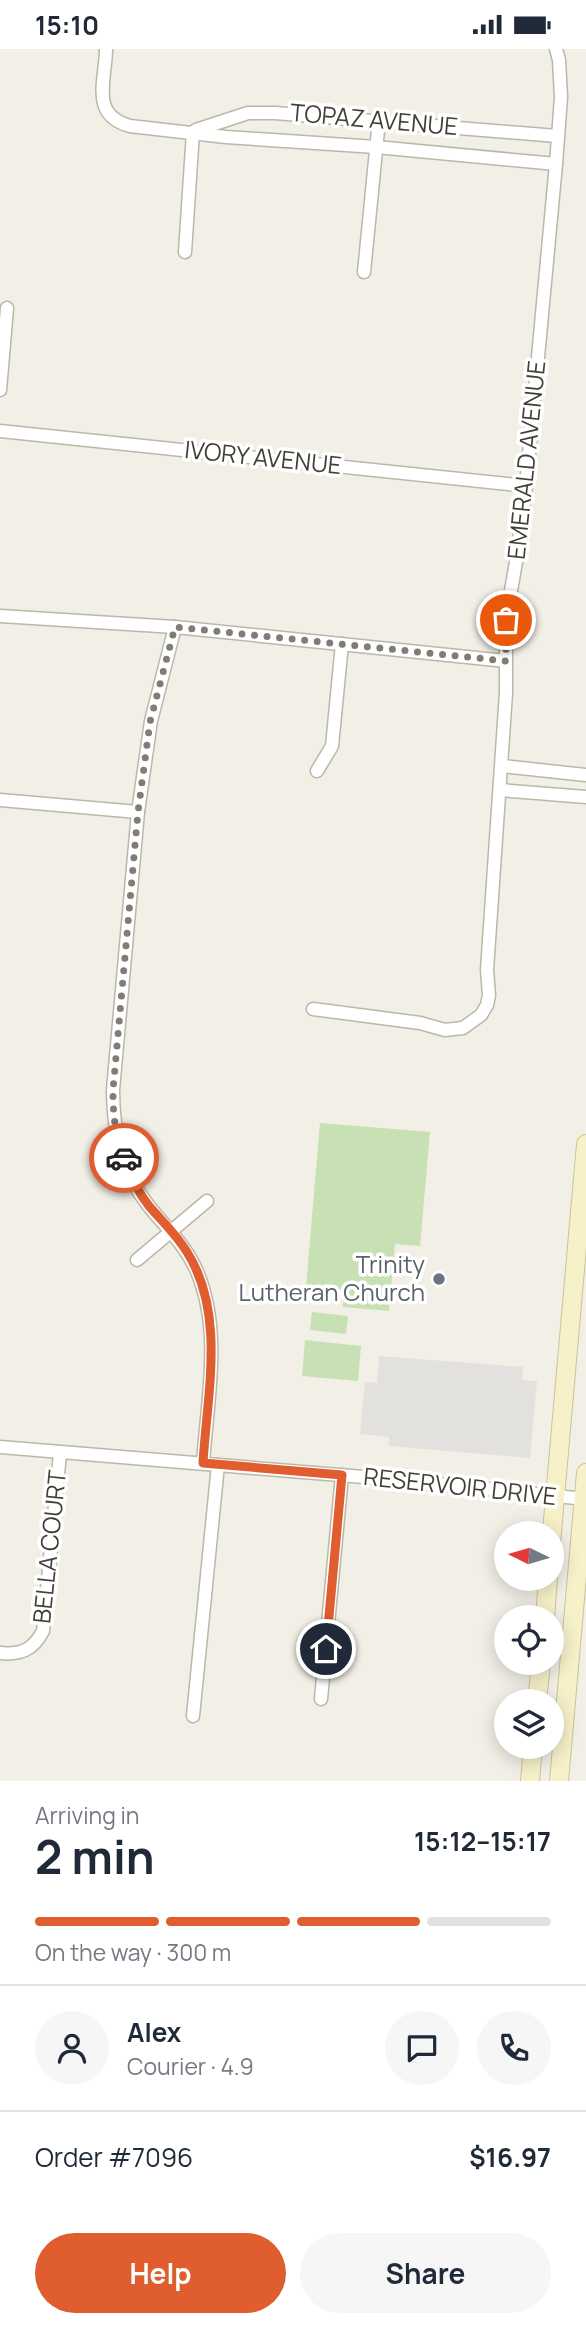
<!DOCTYPE html>
<html lang="en">
<head>
<meta charset="utf-8">
<style>
  :root { --surface:#fff; --page:#f6f6f7; --text:#1f2937; --muted:#747a83; --line:#e0e1e3; --accent:#df5d2f }
  body { margin:0; font-family:Manrope,sans-serif; background:var(--page); color:var(--text); height:100vh; display:flex; flex-direction:column; font-size:26px; white-space:nowrap }
  * { box-sizing:border-box; margin:0 }
  p { font-size:23px; color:var(--muted) }
  .icon { flex:none; width:38px; height:38px; fill:none; stroke:currentColor; stroke-width:2; stroke-linecap:round; stroke-linejoin:round }
  .map { position:relative; height:1732px; overflow:hidden }
  .panel { display:flex; flex-direction:column; background:var(--surface); flex:1 }
  .panel>* { flex:none }
  .needle { width:46px; rotate:275deg }
  .buttons { position:absolute; left:494px; top:1472px; display:grid; gap:14px }
  .buttons a { display:grid; place-items:center; width:70px; height:70px; border-radius:50%; background:var(--surface); box-shadow:0 4px 18px #0003; font-size:35px }
  .pin { position:absolute; display:grid; place-items:center; width:60px; height:60px; color:#fff; margin:-30px; border:4px solid #fff; border-radius:50%; box-shadow:0 2px 7px #0007 }
  .courier { position:absolute; display:grid; place-items:center; width:70px; height:70px; margin:-35px; border:5px solid #df5d2f; border-radius:50%; background:#fff; color:#222; box-shadow:0 2px 9px #0007 }
  .headline em { font-style:normal; font-weight:700 }
  .headline div { display:flex; flex-direction:column-reverse }
  .headline { display:flex; align-items:center; justify-content:space-between; height:119px; padding:0 35px }
  h1 { font-size:46px; font-weight:700; line-height:52px }
  .bar { display:grid; grid-template-columns:repeat(4,1fr); gap:10px 7px; align-content:center; height:84px; padding:0 35px }
  .bar i { height:9px; border-radius:5px; background:var(--line) }
  .bar .active { background:var(--accent) }
  .bar p { grid-column:span 4 }
  .line { display:flex; align-items:center; gap:18px; padding:0 35px; border-top:2px solid var(--line) }
  .line div { flex:1 }
  .round { display:grid; place-items:center; flex:none; width:74px; height:74px; border-radius:37px; background:var(--page) }
  .action { display:flex; gap:14px; margin-top:auto; padding:14px 35px }
  .action a { flex:1; height:80px; border-radius:42px; background:var(--accent); color:#fff; font-size:28px; font-weight:700; line-height:80px; text-align:center }
  .action a+a { background:var(--page); color:var(--text) }
  .status { display:flex; justify-content:space-between; align-items:center; height:49px; padding:0 35px; background:var(--surface); direction:ltr }
  .status svg { height:19px; fill:currentColor }
  .map>svg:first-child { display:block }
  .green { fill:#c7e0b4 }
  .parking { fill:#e2e1de }
  .lines { fill:none; stroke-linecap:round; stroke-linejoin:round }
  .street-casing { stroke:#bbb7aa; stroke-width:15 }
  .secondary-casing { stroke:#cbc39b; stroke-width:20 }
  .street { stroke:#fff; stroke-width:12 }
  .secondary { stroke:#f7f1ca; stroke-width:18 }
  .done { stroke:#807d74; stroke-width:7; stroke-dasharray:0 12.6 }
  .route { stroke:#df5d2f; stroke-width:9 }
  .worship-dot { fill:#6b7280; stroke:#fff; stroke-width:2.5 }
  .labels { text-anchor:middle; stroke-width:7; stroke-linejoin:round; paint-order:stroke }
  .street-label { font-size:24px; fill:#433f36; stroke:#fff }
  .worship-label { font-size:24px; fill:#5b616d; stroke:#fff; text-anchor:end }
</style>
</head>
<body>
<div class="status"><b>15:10</b><svg viewBox="0 0 49 12"><path d="M0 12V9h3v3zM5 12V6h3v6zM10 12V3h3v9zM15 12V0h3v12zM26 1h20v11H26zM47 4h2v5h-2z"/></svg></div>
<div class="map">
<svg width="586" height="1732" viewBox="0 0 586 1732">
  <rect width="100%" height="100%" fill="#f1efe6"/>
  <g class="green">
    <path d="M 320,1074 L 430,1083 L 420,1197 L 395,1195 L 389,1262 L 343,1258 L 344,1241 L 306,1238 Z"/>
    <path d="M 312,1263 L 348,1267 L 346,1285 L 310,1281 Z"/>
    <path d="M 305,1291 L 361,1297 L 358,1332 L 302,1327 Z"/>
  </g>
  <path class="parking" d="M 379,1307 L 523,1318 L 522,1331 L 537,1332 L 530,1409 L 389,1397 L 389,1388 L 360,1385 L 365,1333 L 377,1334 Z"/>
  <g class="lines">
    <g class="street-casing">
      <g id="street">
        <path d="M 106,0 C 106,31 89,66 130,77 L 226,88 L 376,98 L 556,115"/>
        <path d="M 196,81 L 248,64 L 275,64 L 557,87"/>
        <path d="M 185,203 L 193,83"/>
        <path d="M 364,223 L 379,71"/>
        <path d="M 0,341 L 7,259"/>
        <path d="M 0,382 L 526,437"/>
        <path d="M 0,567 L 175,578 L 506,612"/>
        <path d="M 175,578 L 151,672 L 138,763 L 113,1041 C 113,1083 122,1123 148,1156 C 166,1179 187,1197 198,1225 C 222,1284 207,1353 203,1414"/>
        <path d="M 502,717 L 586,726"/>
        <path d="M 317,722 L 332,697 L 342,595"/>
        <path d="M 500,741 L 586,748"/>
        <path d="M 0,751 L 138,763"/>
        <path d="M 313,960 L 420,974 L 445,981 L 463,979 L 481,966 L 487,956 L 489,946 L 487,921 L 506,644 L 506,571 L 517,507 L 526,437 L 556,115 L 561,48 L 559,11 L 556,0"/>
        <path d="M 137,1211 L 207,1152"/>
        <path d="M 0,1398 L 376,1429 L 586,1450"/>
        <path d="M 0,1604 C 21,1606 33,1601 43,1582 L 60,1404"/>
        <path d="M 321,1650 L 342,1426"/>
        <path d="M 193,1667 L 218,1416"/>
      </g>
    </g>
    <g class="secondary-casing">
      <g id="secondary">
        <path d="M 551,1494 L 586,1095"/>
        <path d="M 545,1568 L 548,1530"/>
        <path d="M 537,1652 L 541,1614"/>
        <path d="M 530,1732 L 533,1698"/>
        <path d="M 559,1732 L 586,1424"/>
      </g>
    </g>
    <use href="#street" class="street"/>
    <use href="#secondary" class="secondary"/>
  </g>
  <g class="lines">
    <path class="done" d="M 124,1109 C 115,1087 113,1065 113,1041 L 138,763 L 150,673 L 175,578 L 506,612 L 506,571"/>
    <path class="route" d="M 124,1109 C 130,1126 138,1143 149,1157 C 162,1172 176,1185 187,1203 C 226,1265 207,1345 203,1414 L 342,1426 L 326,1600"/>
  </g>
  <circle class="worship-dot" cx="439" cy="1230" r="7"/>
  <g class="labels">
    <g class="street-label">
      <text transform="translate(374 71) rotate(5)" y="8">TOPAZ AVENUE</text>
      <text transform="translate(263 409) rotate(6)" y="8">IVORY AVENUE</text>
      <text transform="translate(527 411) rotate(-84)" y="8">EMERALD AVENUE</text>
      <text transform="translate(460 1438) rotate(6)" y="8">RESERVOIR DRIVE</text>
      <text transform="translate(50 1498) rotate(-84)" y="8">BELLA COURT</text>
    </g>
    <g class="worship-label">
      <text x="425" y="1224">Trinity<tspan x="425" dy="28">Lutheran Church</tspan></text>
    </g>
  </g>
</svg>
<div class="buttons">
<a><svg class="needle" viewBox="-14 -14 28 28"><path d="M0-13l5 13h-10z" fill="#e53935"/><path d="M0 13l5-13h-10z" fill="#747a83"/></svg></a>
<a><svg class="icon" aria-label="locate" viewBox="0 0 24 24"><circle cx="12" cy="12" r="6"/><path d="M12 2v4M12 18v4M2 12h4M18 12h4"/></svg></a>
<a><svg class="icon" aria-label="layers" viewBox="0 0 24 24"><path d="M12 4l9 5-9 5-9-5zM3 14l9 5 9-5"/></svg></a>
</div>
<div class="pin" style="left:506px;top:571px;background:#ea580c"><svg class="icon" aria-label="bag" viewBox="0 0 24 24"><path d="M5 8h14l-1 12H6zM9 8a3 3 0 0 1 6 0"/></svg></div>
<div class="pin" style="left:326px;top:1600px;background:#1f2937"><svg class="icon" aria-label="home" viewBox="0 0 24 24"><path d="M3 11l9-7 9 7M6 9v11h12V9"/></svg></div>
<div class="courier" style="left:124px;top:1109px"><svg class="icon" aria-label="car" viewBox="0 0 24 24"><path d="M5 17H2v-5l4-1 3-4h7l3 4 3 1v5h-3M9 17h6M6 11h13"/><circle cx="7" cy="17" r="2"/><circle cx="17" cy="17" r="2"/></svg></div>
</div>
<section class="panel">
<div class="headline"><div><h1>2 min</h1><p>Arriving in</p></div><em>15:12–15:17</em></div>
<div class="bar"><i class="active"></i><i class="active"></i><i class="active"></i><i></i><p>On the way · 300 m</p></div>
<div class="line" style="height:126px"><a class="round"><svg class="icon" aria-label="person" viewBox="0 0 24 24"><circle cx="12" cy="8" r="4"/><path d="M4 21q1-7 8-7t8 7"/></svg></a><div><b>Alex</b><p>Courier · 4.9</p></div><a class="round"><svg class="icon" aria-label="chat" viewBox="0 0 24 24"><path d="M4 5h16v11H9l-5 4z"/></svg></a><a class="round"><svg class="icon" aria-label="phone" viewBox="0 0 24 24"><path d="M5 4h4l2 5-3 2q2 4 5 5l2-3 5 2v4C11 20 4 13 5 4z"/></svg></a></div>
<div class="line" style="height:91px"><div>Order #7096</div><b>$16.97</b></div>
<div class="action"><a>Help</a><a>Share</a></div>
</section>
</body>
</html>
